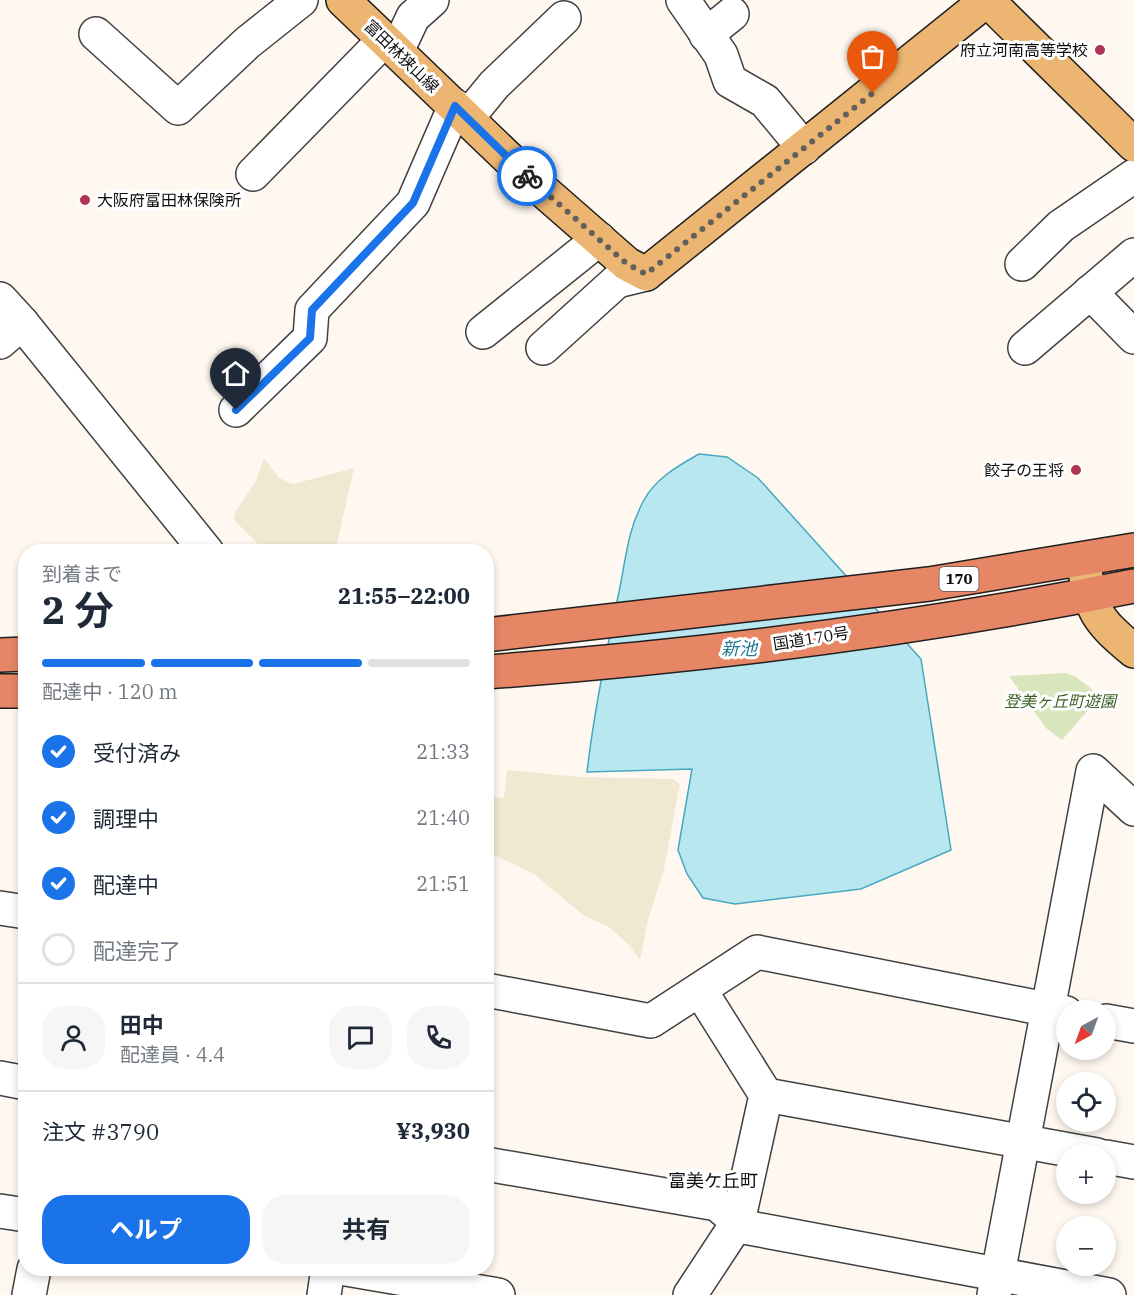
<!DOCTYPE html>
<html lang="ja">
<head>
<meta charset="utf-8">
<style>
  :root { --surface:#fff; --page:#f6f6f7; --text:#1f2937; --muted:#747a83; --line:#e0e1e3; --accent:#1a73e8 }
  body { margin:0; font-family:"IBM Plex Serif","Noto Sans JP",serif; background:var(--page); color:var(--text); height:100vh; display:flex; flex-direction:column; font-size:22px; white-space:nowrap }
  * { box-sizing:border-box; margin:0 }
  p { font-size:20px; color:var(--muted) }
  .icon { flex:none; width:33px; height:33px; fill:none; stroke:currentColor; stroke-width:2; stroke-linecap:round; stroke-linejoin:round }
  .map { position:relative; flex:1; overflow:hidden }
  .drawer { position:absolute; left:18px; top:544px; width:476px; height:732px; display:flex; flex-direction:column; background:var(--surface); border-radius:24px; box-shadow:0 3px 9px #0003 }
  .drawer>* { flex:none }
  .needle { width:39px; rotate:221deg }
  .tools { position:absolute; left:1056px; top:1000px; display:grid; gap:12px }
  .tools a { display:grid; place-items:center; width:60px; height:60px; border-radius:50%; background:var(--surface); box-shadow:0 3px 9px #0003; font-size:30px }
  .pin { position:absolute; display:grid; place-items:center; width:51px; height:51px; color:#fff; margin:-62px -26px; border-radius:50% 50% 50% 0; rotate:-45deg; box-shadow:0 0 6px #0007 }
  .pin .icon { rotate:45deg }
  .courier { position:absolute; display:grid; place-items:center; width:60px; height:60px; margin:-30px; border:4px solid #1a73e8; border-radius:50%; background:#fff; color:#222; box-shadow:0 2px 8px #0007 }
  .headline em { font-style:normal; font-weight:700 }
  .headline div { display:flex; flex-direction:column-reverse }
  .headline { display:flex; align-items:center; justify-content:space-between; height:102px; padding:0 24px }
  h1 { font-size:39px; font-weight:700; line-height:45px }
  .bar { display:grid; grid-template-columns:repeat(4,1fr); gap:9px 6px; align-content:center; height:72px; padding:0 24px }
  .bar i { height:8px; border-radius:4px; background:var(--line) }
  .bar .current { background:var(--accent) }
  .bar p { grid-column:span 4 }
  .line { display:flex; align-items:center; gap:15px; padding:0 24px; border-top:2px solid var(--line) }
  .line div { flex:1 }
  .round { display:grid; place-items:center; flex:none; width:63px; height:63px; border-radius:24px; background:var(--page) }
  ol { padding:0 24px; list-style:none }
  li { display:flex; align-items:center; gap:18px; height:66px }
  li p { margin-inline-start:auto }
  li .icon { padding:6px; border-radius:50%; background:var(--accent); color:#fff; stroke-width:4 }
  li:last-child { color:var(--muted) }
  li i { width:33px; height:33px; border:3px solid var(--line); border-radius:50% }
  .button { display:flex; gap:12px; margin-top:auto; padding:12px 24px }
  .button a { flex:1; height:69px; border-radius:24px; background:var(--accent); color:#fff; font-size:24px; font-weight:700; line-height:69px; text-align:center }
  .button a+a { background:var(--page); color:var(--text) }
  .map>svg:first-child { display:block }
  .farmland { fill:#f1e8d2 }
  .green { fill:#d9e5bc }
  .water { fill:#b9e7f0; stroke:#47a8c1; stroke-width:1.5 }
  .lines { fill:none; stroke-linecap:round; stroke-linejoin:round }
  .minor-casing { stroke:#414141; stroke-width:36 }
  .major-casing { stroke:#1f1f1f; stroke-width:36 }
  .highway-casing { stroke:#1f1f1f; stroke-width:36 }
  .minor { stroke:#fff; stroke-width:33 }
  .major { stroke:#ecb672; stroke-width:33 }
  .highway { stroke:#e78665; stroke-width:33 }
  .done { stroke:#62605d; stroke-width:6; stroke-dasharray:0 10.8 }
  .route { stroke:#1a73e8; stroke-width:8 }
  .poi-dot { fill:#b13251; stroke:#fff; stroke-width:2 }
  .labels { text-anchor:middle; stroke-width:6; stroke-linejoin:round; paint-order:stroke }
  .shield { fill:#fff; stroke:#565656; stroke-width:1.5 }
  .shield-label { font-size:15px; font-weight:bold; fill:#0e0e0e }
  .poi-label { font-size:16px; fill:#0e0e0e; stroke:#fff; text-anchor:end }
  .street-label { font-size:16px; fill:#0e0e0e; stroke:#fff }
  .park-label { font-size:16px; font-style:italic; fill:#3c5f24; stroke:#fff }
  .water-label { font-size:18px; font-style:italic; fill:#227994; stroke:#fff }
  .neighbourhood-label { font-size:18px; fill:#0e0e0e; stroke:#fff }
</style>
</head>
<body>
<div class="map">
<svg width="1134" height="1295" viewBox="0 0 1134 1295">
  <rect width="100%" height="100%" fill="#fef8f0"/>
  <g class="farmland">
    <path d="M 264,458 L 279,478 L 293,484 L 354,468 L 335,552 L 266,552 L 234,520 L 236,511 L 256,481 Z"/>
    <path d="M 507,770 L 580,777 L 673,779 L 680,784 L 664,869 L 648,920 L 640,960 L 630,946 L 609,927 L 583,915 L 534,874 L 490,853 L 491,797 L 504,798 Z"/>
  </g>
  <path class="green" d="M 1066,673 L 1076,677 L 1106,700 L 1090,708 L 1062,740 L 1046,728 L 1009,676 Z"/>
  <path class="water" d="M 699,454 L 727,457 L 758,478 L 921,659 L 951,850 L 861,889 L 735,904 L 703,898 L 687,874 L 678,850 L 692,769 L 587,772 C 594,711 606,652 619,592 C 626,559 627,531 644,500 C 656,478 678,466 699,454 Z"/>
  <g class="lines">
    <g class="minor-casing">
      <g id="minor">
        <path d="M 683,0 L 721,55 L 730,81 L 765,101 L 804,148"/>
        <path d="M 96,34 L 178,108 L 247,43 L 301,0"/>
        <path d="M 706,35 L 732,14"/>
        <path d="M 397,51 L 413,17 L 432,0"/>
        <path d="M 467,118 L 494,85 L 564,18"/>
        <path d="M 253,174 L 385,39"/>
        <path d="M 1022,264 L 1061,226 L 1134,176"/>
        <path d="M 1090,292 L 1134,337"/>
        <path d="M 0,299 L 22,323 L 207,552"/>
        <path d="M 483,332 L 599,239"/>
        <path d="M 0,342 L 22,323"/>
        <path d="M 543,348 L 617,281 L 646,274"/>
        <path d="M 1025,348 L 1134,255"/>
        <path d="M 236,410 L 310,338 L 312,310 L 413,203 L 455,106"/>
        <path d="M 0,908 L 26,912"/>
        <path d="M 486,990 L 651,1021 L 757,952 L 1066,1013"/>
        <path d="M 1106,1021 L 1134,1026"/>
        <path d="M 0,1078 L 26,1083"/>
        <path d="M 766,1095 L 1097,1155"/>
        <path d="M 1106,1157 L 1134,1162"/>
        <path d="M 486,1164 L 717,1204 L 744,1227 L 1109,1295"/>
        <path d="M 0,1211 L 26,1215"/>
        <path d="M 346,1269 L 498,1295"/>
        <path d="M 29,1295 L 34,1269"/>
        <path d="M 324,1295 L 328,1269"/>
        <path d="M 690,1295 L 738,1222 L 766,1095 L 700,990"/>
        <path d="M 994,1295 L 1093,771 L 1134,809"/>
      </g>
    </g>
    <g class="major-casing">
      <g id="major">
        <path d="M 343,0 L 531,180 L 627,264 L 646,274 L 987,0"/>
        <path d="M 987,0 L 1134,145"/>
        <path d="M 1083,559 C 1091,610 1094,618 1134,651"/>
      </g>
    </g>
    <g class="highway-casing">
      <g id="highway">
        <path d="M 486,635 L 929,584 L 1134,550"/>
        <path d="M 0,655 L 26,654"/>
        <path d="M 486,672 C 703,656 920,629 1134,586"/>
        <path d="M 0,691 L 26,691"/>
      </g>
    </g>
    <use href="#minor" class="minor"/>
    <use href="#major" class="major"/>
    <use href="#highway" class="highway"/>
  </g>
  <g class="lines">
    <path class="done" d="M 527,176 L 627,264 L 646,274 L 873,93"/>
    <path class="route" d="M 236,410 L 310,338 L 312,310 L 413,203 L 455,106 L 527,176"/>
  </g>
  <g class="poi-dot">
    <circle cx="1100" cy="50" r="6"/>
    <circle cx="85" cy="200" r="6"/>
    <circle cx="1076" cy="470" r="6"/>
  </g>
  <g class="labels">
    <rect class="shield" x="939.5" y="567" width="39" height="24" rx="4.5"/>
    <g class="shield-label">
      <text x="959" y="584">170</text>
    </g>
    <g class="poi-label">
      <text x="1088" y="56">府立河南高等学校</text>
      <text x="97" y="206" text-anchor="start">大阪府富田林保険所</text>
      <text x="1064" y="476">餃子の王将</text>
    </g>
    <g class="street-label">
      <text transform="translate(402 56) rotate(44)" y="6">富田林狭山線</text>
      <text transform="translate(811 638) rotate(-9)" y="6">国道170号</text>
    </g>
    <g class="park-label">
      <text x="1060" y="707">登美ヶ丘町遊園</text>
    </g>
    <g class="water-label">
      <text x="739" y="655">新池</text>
    </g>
    <g class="neighbourhood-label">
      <text x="713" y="1187">富美ケ丘町</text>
    </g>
  </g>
</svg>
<div class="tools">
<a><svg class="needle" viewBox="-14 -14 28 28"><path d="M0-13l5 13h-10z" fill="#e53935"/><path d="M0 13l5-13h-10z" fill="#747a83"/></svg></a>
<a><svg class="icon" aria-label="locate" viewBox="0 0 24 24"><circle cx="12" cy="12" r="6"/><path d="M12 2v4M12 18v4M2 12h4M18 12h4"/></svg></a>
<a>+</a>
<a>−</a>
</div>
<div class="pin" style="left:873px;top:93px;background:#ea580c"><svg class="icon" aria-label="bag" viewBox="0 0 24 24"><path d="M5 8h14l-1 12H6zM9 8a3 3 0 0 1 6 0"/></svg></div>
<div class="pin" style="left:236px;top:410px;background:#1f2937"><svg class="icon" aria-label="home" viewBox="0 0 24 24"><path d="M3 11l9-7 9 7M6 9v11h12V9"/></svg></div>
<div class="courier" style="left:527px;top:176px"><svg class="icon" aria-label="bike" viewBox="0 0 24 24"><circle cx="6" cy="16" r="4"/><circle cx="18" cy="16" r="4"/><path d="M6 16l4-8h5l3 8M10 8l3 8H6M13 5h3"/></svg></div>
<section class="drawer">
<div class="headline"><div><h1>2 分</h1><p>到着まで</p></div><em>21:55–22:00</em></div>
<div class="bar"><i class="current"></i><i class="current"></i><i class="current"></i><i></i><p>配達中 · 120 m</p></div>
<ol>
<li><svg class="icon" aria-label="check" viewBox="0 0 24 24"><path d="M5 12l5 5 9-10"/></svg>受付済み<p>21:33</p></li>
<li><svg class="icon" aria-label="check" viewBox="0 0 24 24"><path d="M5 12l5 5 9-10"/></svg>調理中<p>21:40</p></li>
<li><svg class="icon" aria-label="check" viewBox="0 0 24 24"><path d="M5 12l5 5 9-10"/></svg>配達中<p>21:51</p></li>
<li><i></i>配達完了</li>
</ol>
<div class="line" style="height:108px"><a class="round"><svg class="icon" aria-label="person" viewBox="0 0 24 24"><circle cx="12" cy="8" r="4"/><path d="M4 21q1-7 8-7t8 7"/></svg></a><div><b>田中</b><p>配達員 · 4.4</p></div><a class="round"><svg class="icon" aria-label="chat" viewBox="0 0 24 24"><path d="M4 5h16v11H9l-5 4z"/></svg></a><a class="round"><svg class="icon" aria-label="phone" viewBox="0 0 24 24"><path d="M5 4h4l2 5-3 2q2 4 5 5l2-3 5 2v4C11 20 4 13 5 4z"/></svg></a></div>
<div class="line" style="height:78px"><div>注文 #3790</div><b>¥3,930</b></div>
<div class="button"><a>ヘルプ</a><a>共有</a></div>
</section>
</div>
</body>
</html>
